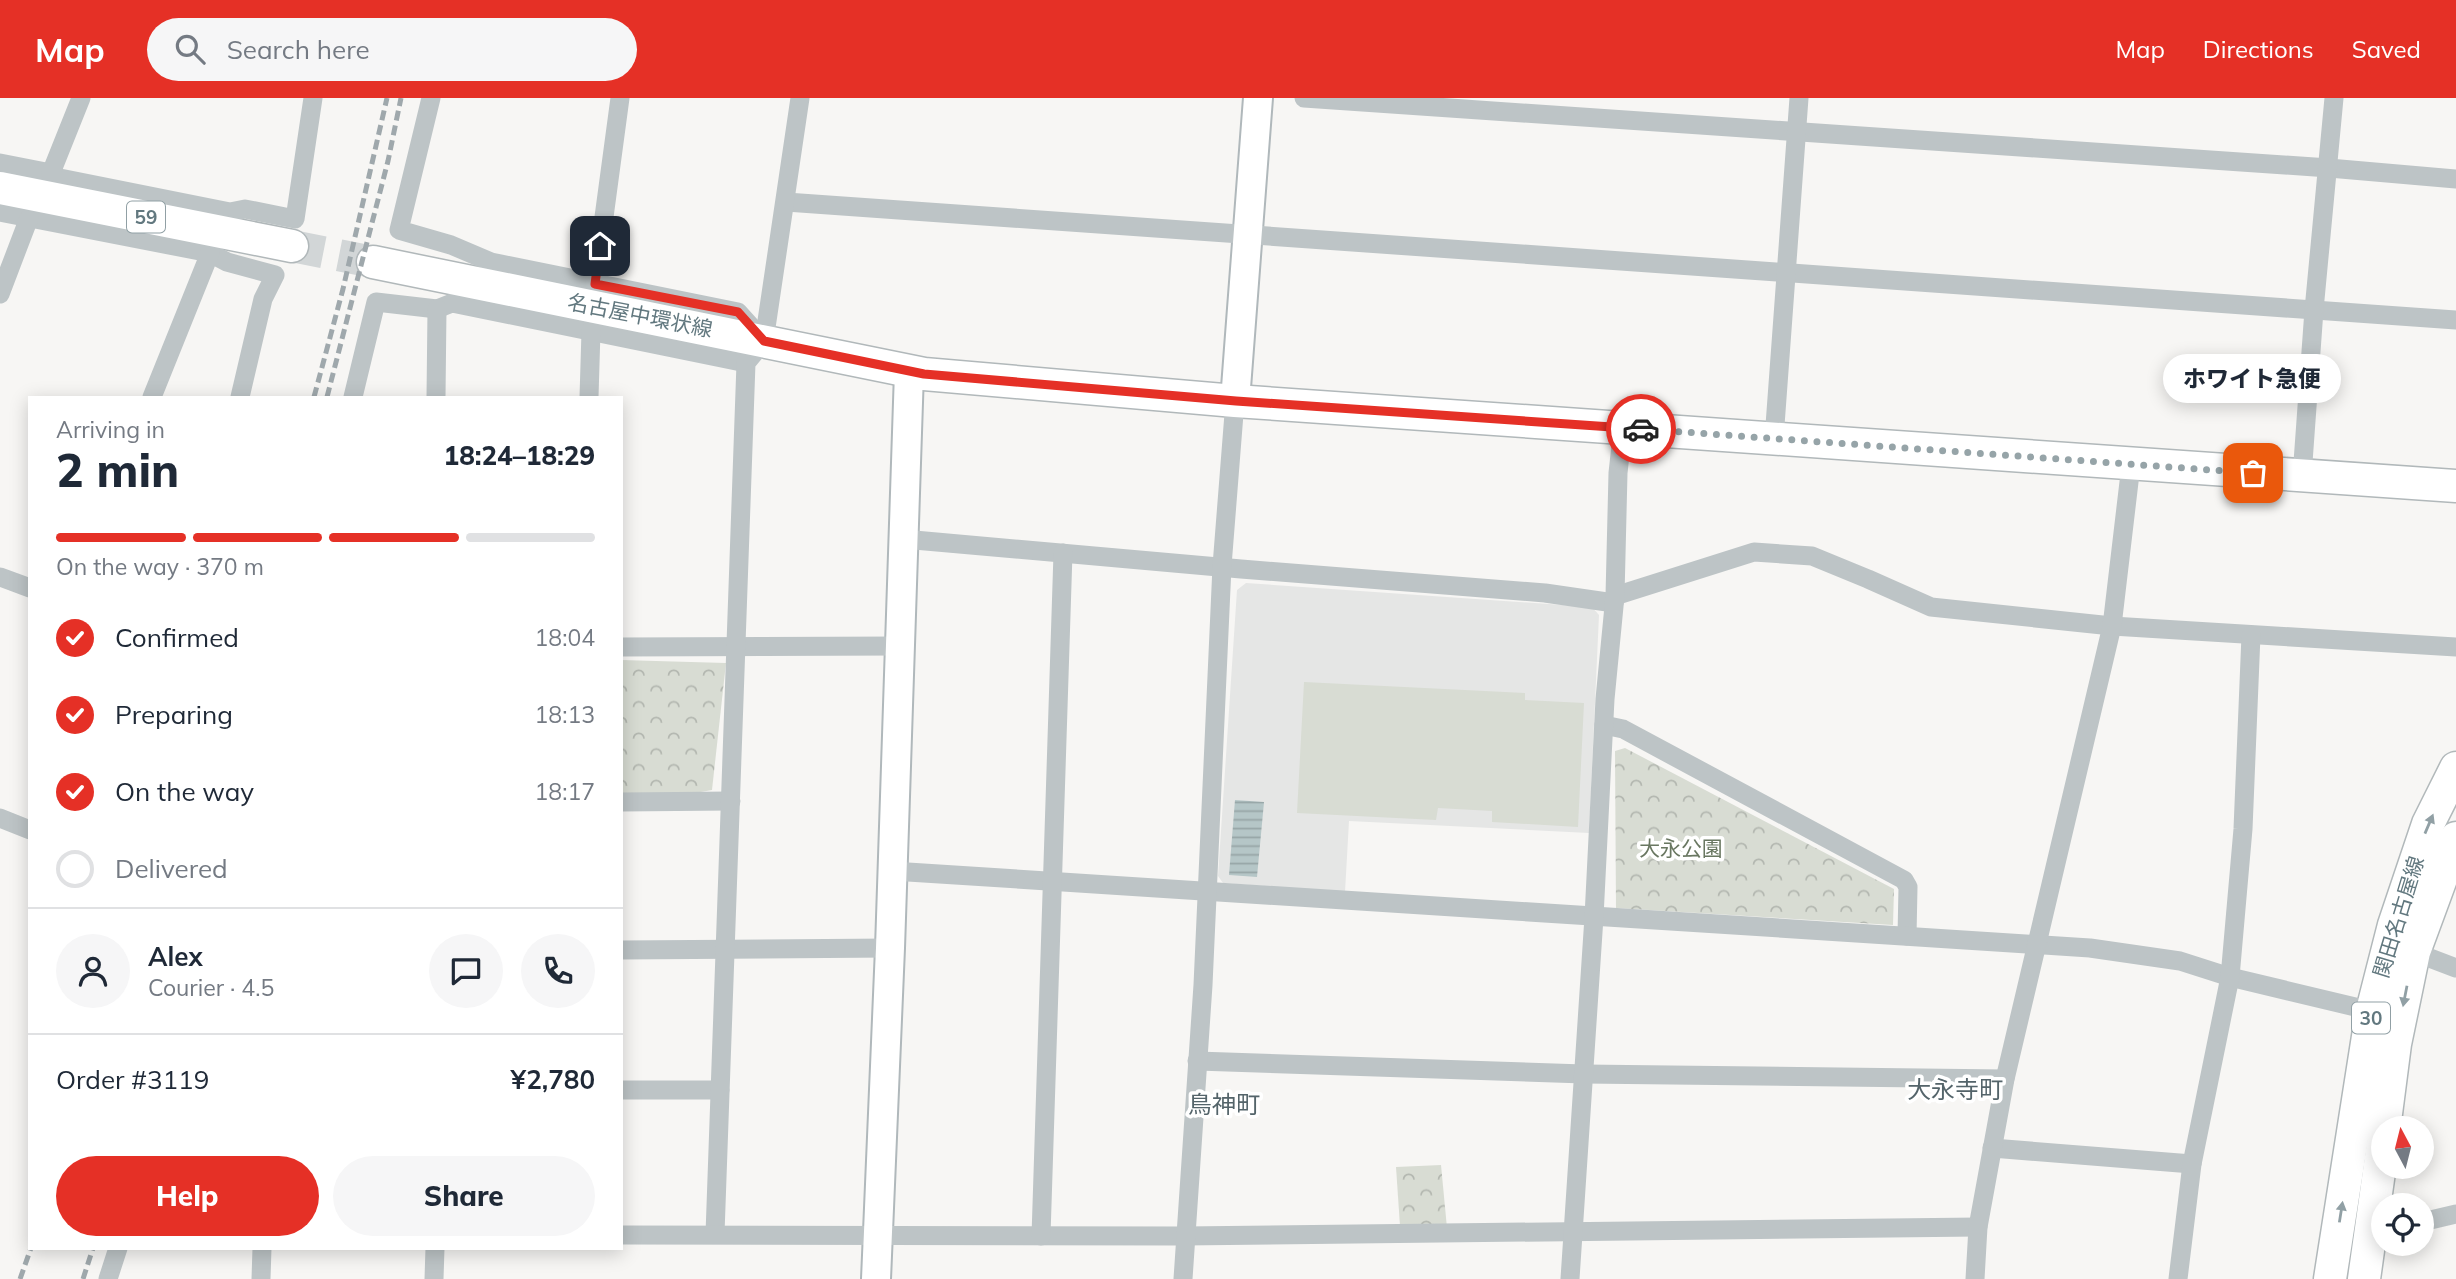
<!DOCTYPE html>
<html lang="en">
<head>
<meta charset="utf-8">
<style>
  :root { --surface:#fff; --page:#f6f6f7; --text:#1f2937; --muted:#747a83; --line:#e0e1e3; --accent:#e53026 }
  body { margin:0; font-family:Mulish,"Noto Sans JP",sans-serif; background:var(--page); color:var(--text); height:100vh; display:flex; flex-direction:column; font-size:26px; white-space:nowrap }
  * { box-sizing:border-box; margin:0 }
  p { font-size:23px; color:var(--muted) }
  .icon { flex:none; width:38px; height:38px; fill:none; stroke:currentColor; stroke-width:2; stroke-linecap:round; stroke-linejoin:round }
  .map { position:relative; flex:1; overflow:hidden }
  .panel { position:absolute; left:28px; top:298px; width:595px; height:854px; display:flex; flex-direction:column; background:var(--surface); border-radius:0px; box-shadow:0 4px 18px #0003 }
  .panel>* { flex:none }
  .needle { width:46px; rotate:353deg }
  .buttons { position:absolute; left:2371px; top:1018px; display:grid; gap:14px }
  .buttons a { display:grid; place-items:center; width:63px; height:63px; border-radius:50%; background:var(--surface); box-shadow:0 4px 18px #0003; font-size:35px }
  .pin { position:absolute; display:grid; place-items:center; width:60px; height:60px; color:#fff; margin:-30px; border-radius:14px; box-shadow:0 4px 10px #0006 }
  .courier { position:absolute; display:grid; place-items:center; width:70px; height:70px; margin:-35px; border:5px solid #e53026; border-radius:50%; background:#fff; color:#222; box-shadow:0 2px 9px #0007 }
  .bubble { position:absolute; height:49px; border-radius:24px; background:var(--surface); box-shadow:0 4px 18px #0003; font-size:23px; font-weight:800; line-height:49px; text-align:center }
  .headline em { font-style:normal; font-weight:800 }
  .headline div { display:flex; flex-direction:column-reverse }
  .headline { display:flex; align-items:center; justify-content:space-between; height:119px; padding:0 28px }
  h1 { font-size:46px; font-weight:800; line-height:52px }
  .bar { display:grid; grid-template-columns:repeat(4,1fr); gap:10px 7px; align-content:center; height:84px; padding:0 28px }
  .bar i { height:9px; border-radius:5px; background:var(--line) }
  .bar .on { background:var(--accent) }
  .bar p { grid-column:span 4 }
  .line { display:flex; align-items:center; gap:18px; padding:0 28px; border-top:2px solid var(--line) }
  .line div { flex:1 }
  .round { display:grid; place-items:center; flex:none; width:74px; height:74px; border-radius:37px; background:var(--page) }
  ol { padding:0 28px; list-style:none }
  li { display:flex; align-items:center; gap:21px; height:77px }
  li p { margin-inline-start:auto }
  li .icon { padding:7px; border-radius:50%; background:var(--accent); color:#fff; stroke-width:4 }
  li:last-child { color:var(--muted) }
  li i { width:38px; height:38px; border:4px solid var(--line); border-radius:50% }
  .action { display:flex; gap:14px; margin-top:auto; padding:14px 28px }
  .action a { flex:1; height:80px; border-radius:42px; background:var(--accent); color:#fff; font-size:28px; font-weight:800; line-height:80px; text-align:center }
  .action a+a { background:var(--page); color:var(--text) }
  header { display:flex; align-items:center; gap:42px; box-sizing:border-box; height:98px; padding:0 35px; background:var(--accent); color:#fff }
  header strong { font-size:33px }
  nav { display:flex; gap:38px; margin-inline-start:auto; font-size:24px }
  .search { width:490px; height:63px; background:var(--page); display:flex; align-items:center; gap:18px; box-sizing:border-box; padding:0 24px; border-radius:38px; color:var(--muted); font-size:26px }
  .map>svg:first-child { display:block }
  .built { fill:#e5e6e5 }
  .forest { fill:url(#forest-crowns) }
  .pitch { fill:#d8dcd3 }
  .water { fill:url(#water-rules) }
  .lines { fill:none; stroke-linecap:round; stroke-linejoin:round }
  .primary-tunnel { stroke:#d2d6d7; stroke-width:32; stroke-dasharray:32 16; stroke-linecap:butt }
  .secondary-casing { stroke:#b0b8bb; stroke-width:32 }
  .primary-casing { stroke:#b1b8ba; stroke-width:35 }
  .street { stroke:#bdc4c6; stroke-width:19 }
  .secondary { stroke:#fff; stroke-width:28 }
  .primary { stroke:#fff; stroke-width:32 }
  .rail { stroke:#9fa8ac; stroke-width:5; stroke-dasharray:10 5; stroke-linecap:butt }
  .oneway { fill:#91a0a5 }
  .done { stroke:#96a4a8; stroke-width:7; stroke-dasharray:0 12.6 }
  .route { stroke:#e53026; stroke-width:9 }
  .labels { text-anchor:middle; stroke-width:7; stroke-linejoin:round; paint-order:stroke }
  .shield { fill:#fff; stroke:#91a0a5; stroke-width:2 }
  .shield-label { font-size:19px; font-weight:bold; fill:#62787f }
  .street-label { font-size:21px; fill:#62787f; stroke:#fff }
  .park-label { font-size:21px; fill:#697761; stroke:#fff }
  .quarter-label { font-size:24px; fill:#54646a; stroke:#fff }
</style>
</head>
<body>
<header>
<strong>Map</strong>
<div class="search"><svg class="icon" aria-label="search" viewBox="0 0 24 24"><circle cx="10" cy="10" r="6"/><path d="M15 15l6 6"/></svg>Search here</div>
<nav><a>Map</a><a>Directions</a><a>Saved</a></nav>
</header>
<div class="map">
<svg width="2456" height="1181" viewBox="0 0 2456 1181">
  <defs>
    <pattern id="forest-crowns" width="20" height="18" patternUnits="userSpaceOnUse" patternTransform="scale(1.75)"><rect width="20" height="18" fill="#d8dcd3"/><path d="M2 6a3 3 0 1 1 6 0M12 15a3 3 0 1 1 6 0" fill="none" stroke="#b3b7b0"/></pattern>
    <pattern id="water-rules" width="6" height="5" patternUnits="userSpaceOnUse" patternTransform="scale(1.75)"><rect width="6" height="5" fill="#b5c6c7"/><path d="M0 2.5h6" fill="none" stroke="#97a6a7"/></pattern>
  </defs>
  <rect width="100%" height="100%" fill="#f7f6f4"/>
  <path class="built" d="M 1246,485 L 1592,509 L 1599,517 L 1589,735 L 1349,723 L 1345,794 L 1223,785 L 1218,778 L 1237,492 Z"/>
  <g class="forest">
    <path d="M 621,562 L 726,565 L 712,692 L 678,698 L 621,697 Z"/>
    <path d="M 1625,650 L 1894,791 L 1893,827 L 1616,810 L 1615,653 Z"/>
    <path d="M 1441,1067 L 1447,1130 L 1400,1128 L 1396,1069 Z"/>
  </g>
  <path class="pitch" d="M 1304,584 L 1525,595 L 1525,602 L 1584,605 L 1578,729 L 1492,724 L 1492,713 L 1438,710 L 1436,722 L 1297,715 Z"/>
  <path class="water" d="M 1235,702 L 1264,704 L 1257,779 L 1229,777 Z"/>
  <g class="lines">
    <path class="primary-tunnel" d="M 292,148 L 373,164"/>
    <g class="secondary-casing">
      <g id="secondary">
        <path d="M 1235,303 L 1258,0"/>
        <path d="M 876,1181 L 890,850 L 909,274"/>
      </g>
    </g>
    <g class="primary-casing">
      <g id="primary">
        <path d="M 0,90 L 292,148"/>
        <path d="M 373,164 L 924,276 L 1235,303 L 2456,388"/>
        <path d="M 2384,1031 L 2395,946 L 2414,854 L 2456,740"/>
        <path d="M 2330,1181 L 2372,913 L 2394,827 L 2428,726 L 2456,670"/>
        <path d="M 2364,1181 L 2384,1038"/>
      </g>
    </g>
    <g class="street">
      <path d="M 431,0 L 399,132 L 451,147 L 491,164 L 738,214 L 763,242"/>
      <path d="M 1304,0 L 2329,70 L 2456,81"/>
      <path d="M 0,65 L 51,75 L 60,80 L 230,114 L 245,111 L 295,121 L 313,0"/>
      <path d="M 51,75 L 81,0"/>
      <path d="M 786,104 L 2456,222"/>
      <path d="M 0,114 L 210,155 L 227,164 L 275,177 L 263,201 L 240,299"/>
      <path d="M 595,186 L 620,0"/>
      <path d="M 0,196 L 29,120"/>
      <path d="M 152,299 L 210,155"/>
      <path d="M 353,299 L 376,204 L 437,211 L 452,205 L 746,265"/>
      <path d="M 436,299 L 437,211"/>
      <path d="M 589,299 L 591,233"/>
      <path d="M 1774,341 L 1799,0"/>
      <path d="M 2302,378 L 2314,212 L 2334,0"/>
      <path d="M 903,441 L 1241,471 L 1545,495 L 1614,505"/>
      <path d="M 0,479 L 30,490"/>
      <path d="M 1615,498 L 1754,454 L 1812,458 L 1868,481 L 1931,509 L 2112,528 L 2456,549"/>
      <path d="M 621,549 L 901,548"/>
      <path d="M 1604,627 L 1623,631 L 1904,782 L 1908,789 L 1907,838"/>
      <path d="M 621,704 L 731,703"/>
      <path d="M 0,720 L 30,732"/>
      <path d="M 892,773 L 2090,850 L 2180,863 L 2230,879 L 2372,913"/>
      <path d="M 621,852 L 890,850"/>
      <path d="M 2414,854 L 2456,870"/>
      <path d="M 1197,963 L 1584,976 L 2005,981"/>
      <path d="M 621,992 L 720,992"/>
      <path d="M 1992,1050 L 2192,1066"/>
      <path d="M 2422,1124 L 2456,1116"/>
      <path d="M 715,1136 L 746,265 L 764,243 L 800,0"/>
      <path d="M 621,1137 L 1184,1138 L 1978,1129"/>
      <path d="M 1041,1138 L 1063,455"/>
      <path d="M 108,1181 L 118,1150"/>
      <path d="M 261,1181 L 262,1150"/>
      <path d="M 434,1181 L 435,1150"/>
      <path d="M 1183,1181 L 1203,887 L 1222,468 L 1235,303"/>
      <path d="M 1570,1181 L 1594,819 L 1605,601 L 1615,498 L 1618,375 L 1623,329"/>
      <path d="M 1975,1181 L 1978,1129 L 2005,981 L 2112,528 L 2131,367"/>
      <path d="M 2178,1181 L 2192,1066 L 2230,879 L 2243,731 L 2251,537"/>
    </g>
    <use href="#secondary" class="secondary"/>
    <use href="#primary" class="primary"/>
    <g class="rail">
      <path d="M 314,299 L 343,191 L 387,0"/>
      <path d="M 327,299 L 388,63 L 401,0"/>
      <path d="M 20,1181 L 31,1150"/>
      <path d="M 83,1181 L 93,1150"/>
    </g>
  </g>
  <defs><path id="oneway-solid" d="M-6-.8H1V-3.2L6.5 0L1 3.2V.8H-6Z" transform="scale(1.75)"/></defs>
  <g class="oneway">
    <use href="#oneway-solid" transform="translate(2429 726) rotate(-67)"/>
    <use href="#oneway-solid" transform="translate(2405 898) rotate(101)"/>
    <use href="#oneway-solid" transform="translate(2341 1114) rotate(-81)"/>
  </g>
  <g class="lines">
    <path class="done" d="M 1641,331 L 2253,375"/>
    <path class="route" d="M 600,148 L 595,186 L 738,214 L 764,243 L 924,276 L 1236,303 L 1641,331"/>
  </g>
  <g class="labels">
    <g class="shield">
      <rect x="127" y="103.5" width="38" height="31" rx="5"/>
      <rect x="2352" y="904.5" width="38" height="31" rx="5"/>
    </g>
    <g class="shield-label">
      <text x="146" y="126">59</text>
      <text x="2371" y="927">30</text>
    </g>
    <g class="street-label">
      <text transform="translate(640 218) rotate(11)" y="7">名古屋中環状線</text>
      <text transform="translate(2399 819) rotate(-73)" y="7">関田名古屋線</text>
    </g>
    <g class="park-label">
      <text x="1681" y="758">大永公園</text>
    </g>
    <g class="quarter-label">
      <text x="1955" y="1000">大永寺町</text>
      <text x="1224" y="1015">鳥神町</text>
    </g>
  </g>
</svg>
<div class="buttons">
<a><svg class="needle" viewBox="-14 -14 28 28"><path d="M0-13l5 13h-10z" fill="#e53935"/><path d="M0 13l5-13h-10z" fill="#747a83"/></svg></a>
<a><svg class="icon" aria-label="locate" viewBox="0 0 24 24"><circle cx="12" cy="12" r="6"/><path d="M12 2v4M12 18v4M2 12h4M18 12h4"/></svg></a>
</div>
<div class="pin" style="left:2253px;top:375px;background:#ea580c"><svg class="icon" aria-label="bag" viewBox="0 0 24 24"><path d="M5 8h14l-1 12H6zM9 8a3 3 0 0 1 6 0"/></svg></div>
<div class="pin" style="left:600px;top:148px;background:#1f2937"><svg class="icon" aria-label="home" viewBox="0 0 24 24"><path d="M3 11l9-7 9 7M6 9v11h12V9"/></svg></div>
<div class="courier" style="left:1641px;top:331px"><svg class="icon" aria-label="car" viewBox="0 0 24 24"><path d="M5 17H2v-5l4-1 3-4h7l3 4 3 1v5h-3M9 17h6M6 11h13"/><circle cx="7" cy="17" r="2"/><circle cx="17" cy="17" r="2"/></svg></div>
<div class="bubble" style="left:2163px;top:256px;width:178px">ホワイト急便</div>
<section class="panel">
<div class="headline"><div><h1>2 min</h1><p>Arriving in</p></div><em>18:24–18:29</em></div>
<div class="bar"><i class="on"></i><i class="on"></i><i class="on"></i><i></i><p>On the way · 370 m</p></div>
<ol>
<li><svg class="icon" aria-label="check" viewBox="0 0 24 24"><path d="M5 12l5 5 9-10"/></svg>Confirmed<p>18:04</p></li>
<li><svg class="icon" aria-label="check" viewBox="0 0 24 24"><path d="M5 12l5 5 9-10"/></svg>Preparing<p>18:13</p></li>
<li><svg class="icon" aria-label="check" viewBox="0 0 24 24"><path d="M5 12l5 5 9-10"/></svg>On the way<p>18:17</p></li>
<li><i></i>Delivered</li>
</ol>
<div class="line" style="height:126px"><a class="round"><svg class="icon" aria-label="person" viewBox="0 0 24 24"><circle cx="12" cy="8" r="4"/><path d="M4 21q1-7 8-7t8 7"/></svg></a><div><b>Alex</b><p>Courier · 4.5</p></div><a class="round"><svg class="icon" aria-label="chat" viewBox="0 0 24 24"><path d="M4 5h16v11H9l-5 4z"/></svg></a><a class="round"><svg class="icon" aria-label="phone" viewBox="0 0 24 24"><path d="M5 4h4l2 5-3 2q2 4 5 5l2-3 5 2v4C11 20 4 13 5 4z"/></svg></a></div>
<div class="line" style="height:91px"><div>Order #3119</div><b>¥2,780</b></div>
<div class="action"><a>Help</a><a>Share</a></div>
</section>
</div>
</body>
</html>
